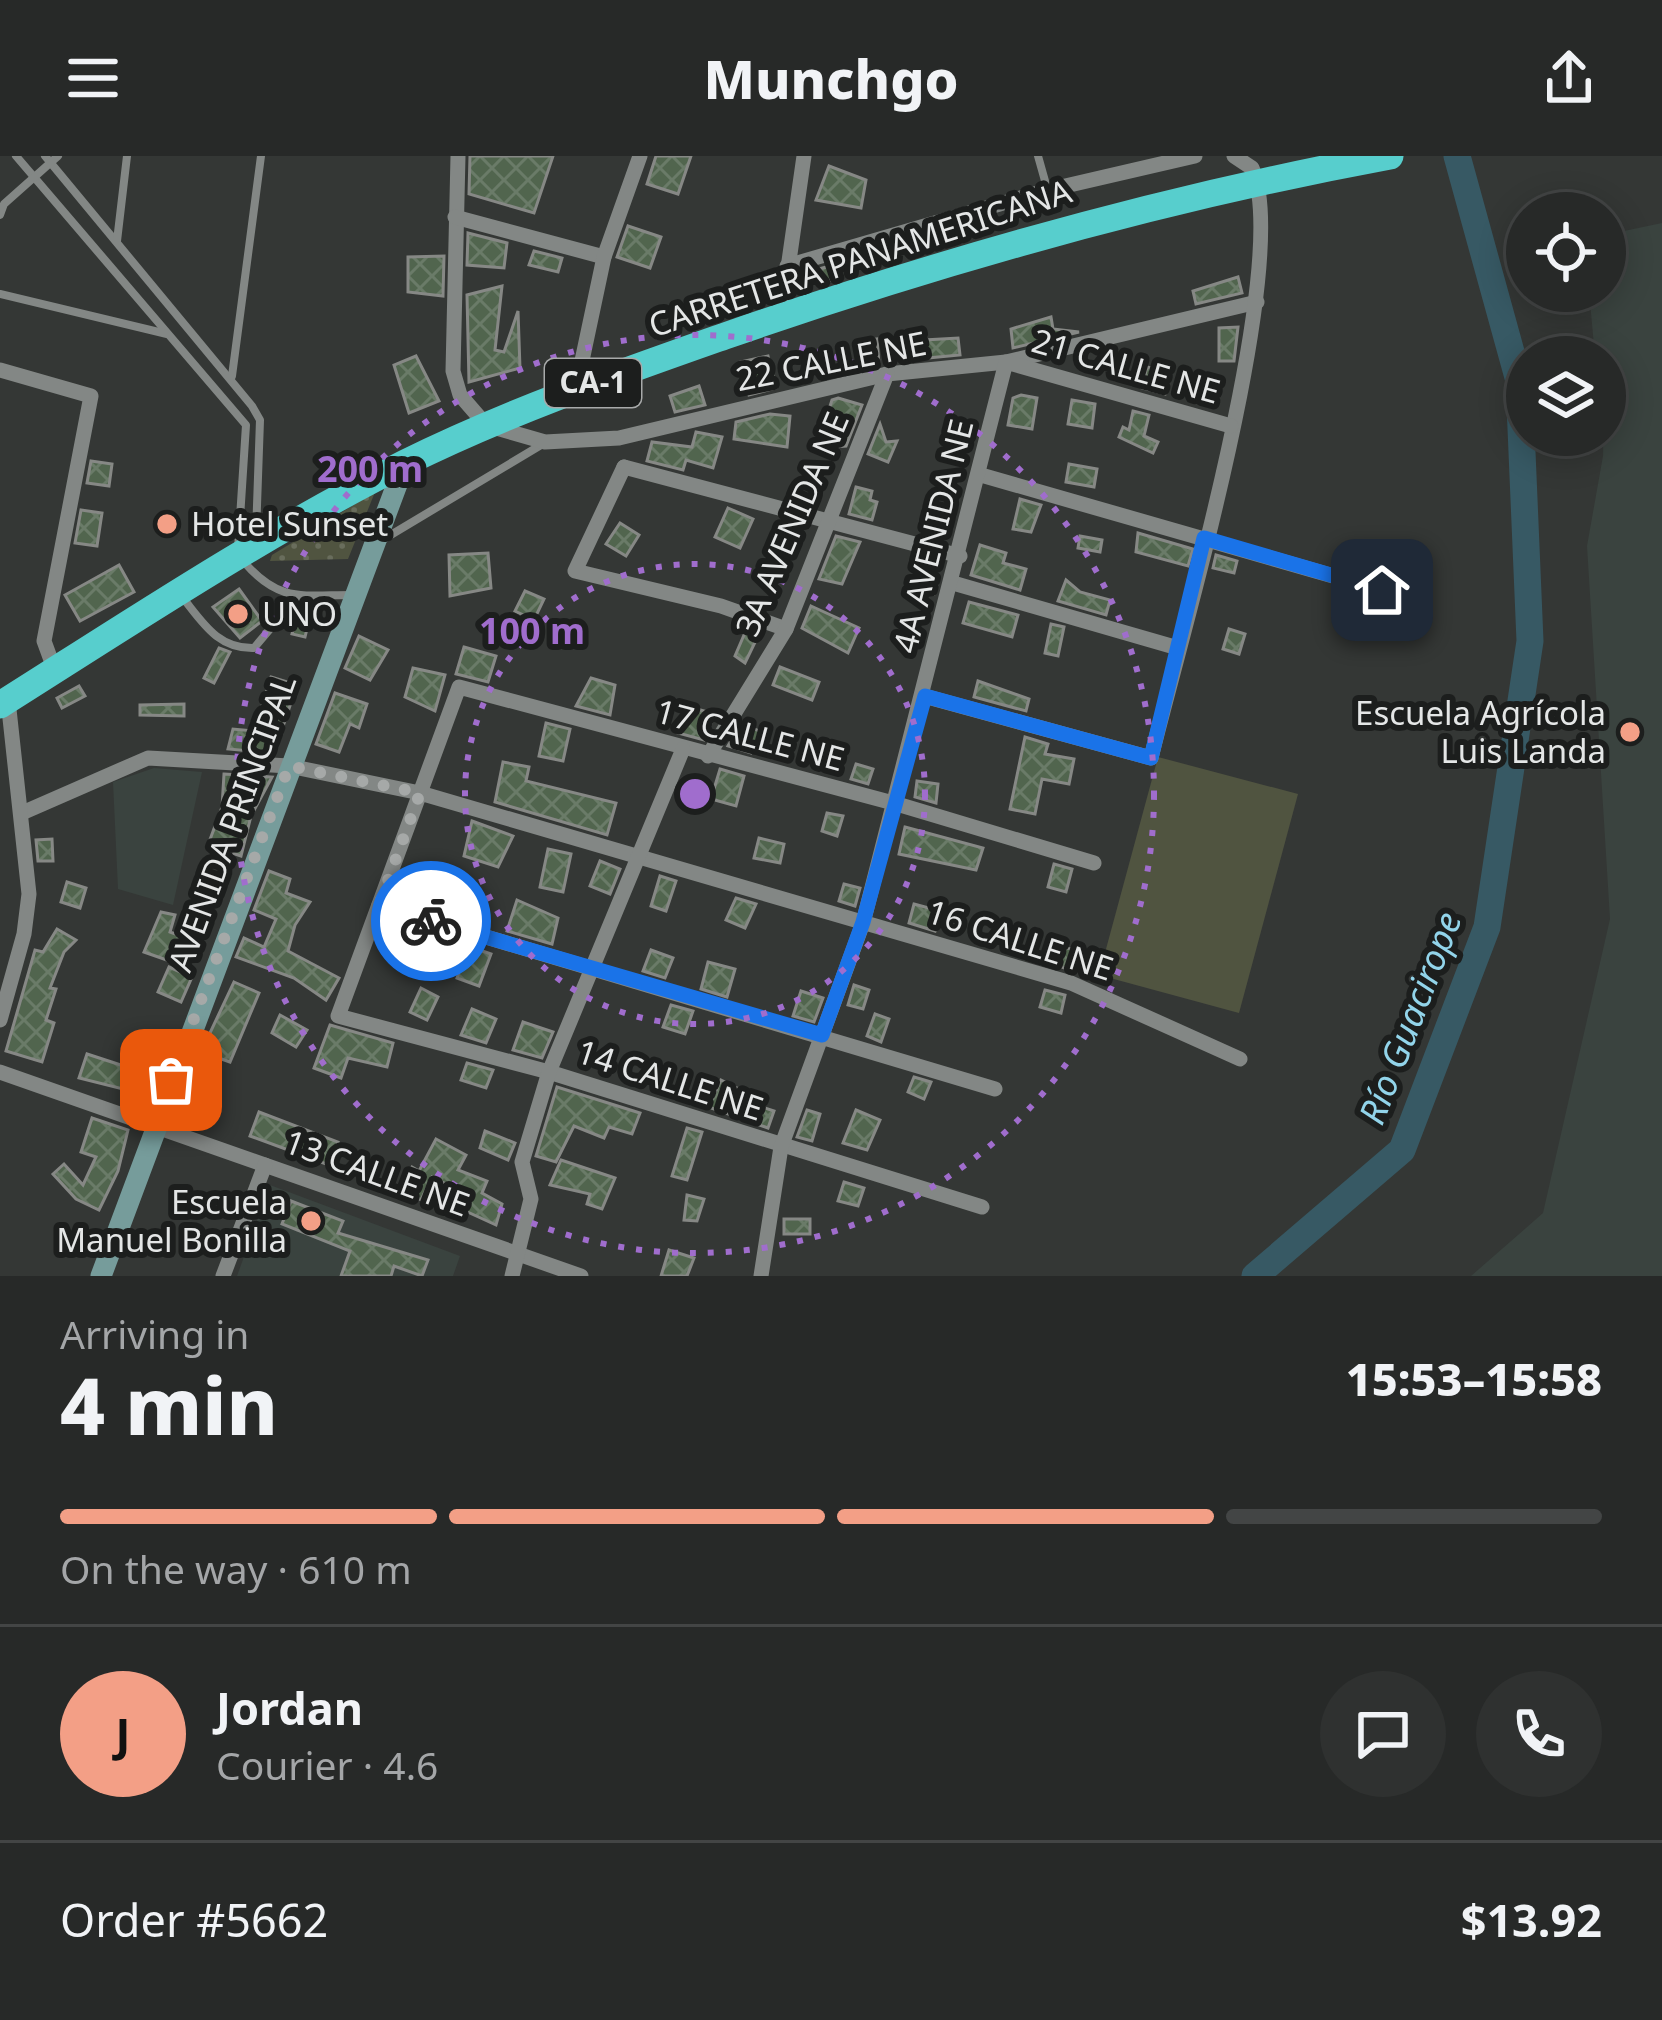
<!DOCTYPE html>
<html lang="en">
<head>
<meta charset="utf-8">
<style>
  :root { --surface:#272928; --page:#2f3130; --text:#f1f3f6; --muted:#a4a6a8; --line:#434545; --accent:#f39f86 }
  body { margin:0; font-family:"Noto Sans",sans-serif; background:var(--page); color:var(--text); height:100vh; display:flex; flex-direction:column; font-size:45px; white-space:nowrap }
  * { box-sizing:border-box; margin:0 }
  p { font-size:39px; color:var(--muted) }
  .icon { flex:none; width:66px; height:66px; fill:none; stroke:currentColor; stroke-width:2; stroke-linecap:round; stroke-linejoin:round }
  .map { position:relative; height:1120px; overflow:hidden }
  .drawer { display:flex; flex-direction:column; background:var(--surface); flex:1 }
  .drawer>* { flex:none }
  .controls { position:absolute; left:1506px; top:36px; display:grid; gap:24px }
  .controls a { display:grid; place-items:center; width:120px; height:120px; border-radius:50%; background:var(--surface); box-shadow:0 6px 30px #0003,0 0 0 3px var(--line); font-size:60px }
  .pin { position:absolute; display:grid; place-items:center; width:102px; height:102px; color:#fff; margin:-51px; border-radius:24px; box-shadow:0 6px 18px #0006 }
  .courier { position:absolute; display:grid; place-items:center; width:120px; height:120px; margin:-60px; border:9px solid #1a73e8; border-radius:50%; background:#fff; color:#222; box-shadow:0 3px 15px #0007 }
  .overview em { font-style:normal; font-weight:800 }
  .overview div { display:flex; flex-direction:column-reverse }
  .overview { display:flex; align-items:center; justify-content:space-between; height:204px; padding:0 60px }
  h1 { font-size:78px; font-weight:800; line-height:90px }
  .bar { display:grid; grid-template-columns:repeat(4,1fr); gap:18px 12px; align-content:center; height:144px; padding:0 60px }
  .bar i { height:15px; border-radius:9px; background:var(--line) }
  .bar .selected { background:var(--accent) }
  .bar p { grid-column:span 4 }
  .line { display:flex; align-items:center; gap:30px; padding:0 60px; border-top:3px solid var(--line) }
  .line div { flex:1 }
  .round { display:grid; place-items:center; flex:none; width:126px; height:126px; border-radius:63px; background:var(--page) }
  header { display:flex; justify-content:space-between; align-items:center; height:156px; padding:0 60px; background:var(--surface); font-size:54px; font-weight:800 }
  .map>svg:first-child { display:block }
  .built { fill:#3a433f }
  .grass { fill:url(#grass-dots) }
  .pitch { fill:#505440 }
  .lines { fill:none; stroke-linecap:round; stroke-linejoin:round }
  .river { stroke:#375964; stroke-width:27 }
  .building { fill:url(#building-cross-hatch); stroke:#868885; stroke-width:3 }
  .lane { stroke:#838785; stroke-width:8 }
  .street { stroke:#838785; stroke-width:15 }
  .secondary { stroke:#769c9b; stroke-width:21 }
  .highway { stroke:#57cecd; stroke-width:27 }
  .done { stroke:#a6a9a8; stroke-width:12; stroke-dasharray:0 21.6 }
  .route { stroke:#1a73e8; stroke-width:15 }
  .ring { fill:none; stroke:#a06dcd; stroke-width:6; stroke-dasharray:6 12 }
  .poi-dot { fill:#f39f86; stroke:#1c1e1d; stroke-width:4.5 }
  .labels { text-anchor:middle; stroke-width:12; stroke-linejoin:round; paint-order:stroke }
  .shield { fill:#1c1e1d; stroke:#a8aaaa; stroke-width:3 }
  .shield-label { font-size:30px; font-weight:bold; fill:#e4e6e6 }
  .street-label { font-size:33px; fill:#e4e6e6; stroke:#1c1e1d }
  .poi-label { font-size:33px; fill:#e4e6e6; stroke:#1c1e1d; text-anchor:start }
  .water-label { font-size:36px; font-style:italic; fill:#92d4ea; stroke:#1c1e1d }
  .centre { fill:#a06dcd; stroke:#1c1e1d; stroke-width:6 }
  .ring-label { font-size:36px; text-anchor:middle; font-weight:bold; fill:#a06dcd; stroke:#1c1e1d; stroke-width:12; stroke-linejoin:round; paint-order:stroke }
</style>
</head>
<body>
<header><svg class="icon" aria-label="menu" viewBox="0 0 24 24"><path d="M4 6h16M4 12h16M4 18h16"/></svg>Munchgo<svg class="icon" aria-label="share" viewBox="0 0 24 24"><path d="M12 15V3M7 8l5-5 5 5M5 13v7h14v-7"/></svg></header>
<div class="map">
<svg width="1662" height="1120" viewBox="0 0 1662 1120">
  <defs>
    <pattern id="grass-dots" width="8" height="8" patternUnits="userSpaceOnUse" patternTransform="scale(3)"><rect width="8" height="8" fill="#505440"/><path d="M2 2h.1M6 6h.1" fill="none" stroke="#696d5c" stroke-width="1.8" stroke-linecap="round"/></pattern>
    <pattern id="building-cross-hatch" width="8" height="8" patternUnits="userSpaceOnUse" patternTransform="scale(3)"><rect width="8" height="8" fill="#51654e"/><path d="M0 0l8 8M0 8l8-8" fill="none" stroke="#6a7b68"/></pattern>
  </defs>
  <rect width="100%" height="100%" fill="#343735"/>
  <g class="built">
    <path d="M 1662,67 L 1662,1120 L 1471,1120 L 1543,1057 L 1610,763 L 1587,390 L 1603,300 L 1605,201 L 1595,201 L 1589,135 L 1605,135 L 1605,79 Z"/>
    <path d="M 154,612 L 202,616 L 173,749 L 118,733 L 113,626 Z"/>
    <path d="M 270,1029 L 460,1100 L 453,1120 L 237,1120 Z"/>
  </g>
  <path class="grass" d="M 375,336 L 348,403 L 270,405 L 272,399 Z"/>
  <path class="pitch" d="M 1158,601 L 1298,638 L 1239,857 L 1099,819 Z"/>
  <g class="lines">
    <path class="river" d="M 1255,1120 L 1402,994 L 1487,771 L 1530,485 L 1519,225 L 1457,0"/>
  </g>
  <g class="building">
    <path d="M 470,0 L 553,0 L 534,57 L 469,38 Z"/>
    <path d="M 656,0 L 691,0 L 678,38 L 647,28 Z"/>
    <path d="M 829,10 L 866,24 L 861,52 L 816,44 Z"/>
    <path d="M 628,70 L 661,81 L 650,112 L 617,101 Z"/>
    <path d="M 468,77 L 507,87 L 504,112 L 467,109 Z"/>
    <path d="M 534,95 L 562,102 L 558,116 L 529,109 Z"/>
    <path d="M 444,100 L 443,140 L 408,136 L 408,101 Z"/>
    <path d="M 834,109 L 834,124 L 815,126 L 815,114 Z"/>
    <path d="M 1238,121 L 1242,137 L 1196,148 L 1193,135 Z"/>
    <path d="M 502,130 L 495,194 L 504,196 L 518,155 L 520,212 L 469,226 L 467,139 Z"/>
    <path d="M 1051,161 L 1053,173 L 1079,176 L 1013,192 L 1011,173 Z"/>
    <path d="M 1238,171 L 1234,205 L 1219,205 L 1219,172 Z"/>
    <path d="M 958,182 L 960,199 L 927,202 L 925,184 Z"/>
    <path d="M 877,183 L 879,208 L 861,212 L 859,185 Z"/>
    <path d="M 416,200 L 439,245 L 409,257 L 394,209 Z"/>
    <path d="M 768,200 L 776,232 L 749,239 L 741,206 Z"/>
    <path d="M 1147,211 L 1169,216 L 1165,238 L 1142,232 Z"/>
    <path d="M 699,230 L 705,249 L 675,256 L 670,240 Z"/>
    <path d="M 1021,239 L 1037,242 L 1032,273 L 1008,269 L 1013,242 Z"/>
    <path d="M 838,242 L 862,249 L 846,290 L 834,291 L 831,296 L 817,291 L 832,244 Z"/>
    <path d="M 1072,244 L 1095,248 L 1092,272 L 1068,268 Z"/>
    <path d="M 1133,255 L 1149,259 L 1144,280 L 1158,286 L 1153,297 L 1119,281 L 1123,271 L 1129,274 Z"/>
    <path d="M 770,258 L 790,260 L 787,291 L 734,283 L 736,266 Z"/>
    <path d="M 880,268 L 886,286 L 897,285 L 888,306 L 868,298 Z"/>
    <path d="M 696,276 L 722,281 L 713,312 L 686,304 L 683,314 L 647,305 L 652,286 L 692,291 Z"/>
    <path d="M 91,305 L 112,308 L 109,330 L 87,327 Z"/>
    <path d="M 1069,308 L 1097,313 L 1094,331 L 1066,326 Z"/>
    <path d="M 856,331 L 872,335 L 870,344 L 877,346 L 872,364 L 849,358 Z"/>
    <path d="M 1020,343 L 1041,349 L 1031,376 L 1013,373 Z"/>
    <path d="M 728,352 L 753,363 L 740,392 L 715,381 Z"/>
    <path d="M 81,354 L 102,357 L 97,390 L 75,387 Z"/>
    <path d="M 620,367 L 639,379 L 626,400 L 606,388 Z"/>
    <path d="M 1138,377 L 1193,393 L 1188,410 L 1136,396 Z"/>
    <path d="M 836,380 L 860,386 L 842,428 L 819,423 Z"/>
    <path d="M 1080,380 L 1102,384 L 1100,396 L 1078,392 Z"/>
    <path d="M 980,389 L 1006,397 L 1003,407 L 1026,413 L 1020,434 L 971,419 Z"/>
    <path d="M 488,397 L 491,432 L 450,440 L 449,399 Z"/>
    <path d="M 1216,399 L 1237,405 L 1234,417 L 1213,412 Z"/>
    <path d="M 119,409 L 134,436 L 80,465 L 65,439 Z"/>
    <path d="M 919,418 L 938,425 L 934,438 L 914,430 Z"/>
    <path d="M 1066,424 L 1080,436 L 1110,444 L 1106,459 L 1058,445 Z"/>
    <path d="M 239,433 L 262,465 L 240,482 L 213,451 Z"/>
    <path d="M 525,435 L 544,443 L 534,464 L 515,455 Z"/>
    <path d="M 969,446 L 1018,459 L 1012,481 L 963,467 Z"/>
    <path d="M 811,450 L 859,472 L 848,497 L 802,472 Z"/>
    <path d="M 299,452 L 311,456 L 305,481 L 292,478 Z"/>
    <path d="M 1051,468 L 1064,471 L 1058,500 L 1045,497 Z"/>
    <path d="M 747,472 L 760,476 L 745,507 L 735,500 Z"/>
    <path d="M 1229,473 L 1245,478 L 1239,498 L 1223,493 Z"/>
    <path d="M 359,480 L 388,494 L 370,524 L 345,512 Z"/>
    <path d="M 464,491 L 496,500 L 488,526 L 456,518 Z"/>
    <path d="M 219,492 L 230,496 L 214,527 L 204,522 Z"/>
    <path d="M 780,511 L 819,526 L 812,544 L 773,529 Z"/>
    <path d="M 413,512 L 445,519 L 435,555 L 405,541 Z"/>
    <path d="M 271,521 L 297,529 L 274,597 L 228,593 L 233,573 L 254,575 Z"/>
    <path d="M 591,522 L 615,529 L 610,559 L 576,550 Z"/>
    <path d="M 978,525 L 1029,543 L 1026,555 L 974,541 Z"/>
    <path d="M 79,530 L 85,540 L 62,552 L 57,542 Z"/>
    <path d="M 335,537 L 367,548 L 359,572 L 350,568 L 339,596 L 316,588 Z"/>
    <path d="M 184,548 L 184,560 L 140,559 L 140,549 Z"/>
    <path d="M 686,550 L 715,558 L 704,584 L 678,577 Z"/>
    <path d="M 546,567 L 570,573 L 563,605 L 539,600 Z"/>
    <path d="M 742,567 L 761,576 L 751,597 L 728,590 Z"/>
    <path d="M 1025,581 L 1048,588 L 1045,598 L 1074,603 L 1069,628 L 1042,623 L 1035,658 L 1010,653 Z"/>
    <path d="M 503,606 L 529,611 L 526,625 L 616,647 L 607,679 L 495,646 Z"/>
    <path d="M 856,608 L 873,613 L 868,628 L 851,623 Z"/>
    <path d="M 720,613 L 744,620 L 736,650 L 711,643 Z"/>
    <path d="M 224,618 L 272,621 L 251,660 L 241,700 L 208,689 L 222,651 Z"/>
    <path d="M 917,625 L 938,628 L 936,647 L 915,641 Z"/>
    <path d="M 827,657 L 843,660 L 837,680 L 822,675 Z"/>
    <path d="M 472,665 L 513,680 L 498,711 L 464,700 Z"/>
    <path d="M 905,671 L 983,692 L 976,714 L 899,698 Z"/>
    <path d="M 759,682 L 784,688 L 780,707 L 754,702 Z"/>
    <path d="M 52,683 L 53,705 L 38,705 L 36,684 Z"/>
    <path d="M 548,693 L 571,698 L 563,736 L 540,731 Z"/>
    <path d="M 600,705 L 620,713 L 610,738 L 590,730 Z"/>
    <path d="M 1054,708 L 1072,713 L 1066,736 L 1048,731 Z"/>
    <path d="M 269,715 L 290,723 L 286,737 L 310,746 L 295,769 L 288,795 L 339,822 L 326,844 L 294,822 L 236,801 L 244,782 L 264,791 L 276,763 L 254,754 Z"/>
    <path d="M 660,720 L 676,725 L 666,755 L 651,750 Z"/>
    <path d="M 67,726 L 86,732 L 80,752 L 61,746 Z"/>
    <path d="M 844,728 L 860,732 L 855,750 L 839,745 Z"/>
    <path d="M 460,735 L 487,742 L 480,767 L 453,759 Z"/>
    <path d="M 736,742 L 756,748 L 745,772 L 726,764 Z"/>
    <path d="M 517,744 L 558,762 L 552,788 L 507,775 Z"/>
    <path d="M 914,748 L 940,755 L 935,775 L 909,767 Z"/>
    <path d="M 161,756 L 175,759 L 170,776 L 189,783 L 175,807 L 144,796 Z"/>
    <path d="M 57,773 L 76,784 L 64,796 L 50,832 L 56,833 L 46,864 L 54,867 L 42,906 L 6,895 L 35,794 L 43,796 Z"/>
    <path d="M 1055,789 L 1075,794 L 1071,814 L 1049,807 Z"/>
    <path d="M 468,790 L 491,798 L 479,830 L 457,822 Z"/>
    <path d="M 651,794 L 673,802 L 665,822 L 643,815 Z"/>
    <path d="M 708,806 L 735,813 L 727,841 L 701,833 Z"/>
    <path d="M 169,811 L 192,821 L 181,846 L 158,836 Z"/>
    <path d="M 234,826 L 259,837 L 230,906 L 201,896 Z"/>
    <path d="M 854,829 L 869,834 L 863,853 L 848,849 Z"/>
    <path d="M 421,832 L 438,841 L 427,864 L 410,856 Z"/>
    <path d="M 1045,834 L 1065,839 L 1061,857 L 1040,851 Z"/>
    <path d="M 801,835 L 823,842 L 814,866 L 793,860 Z"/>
    <path d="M 671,849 L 693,855 L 685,878 L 663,871 Z"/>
    <path d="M 472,853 L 496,863 L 486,887 L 461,879 Z"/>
    <path d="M 875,858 L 889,863 L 881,886 L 867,880 Z"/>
    <path d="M 280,859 L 307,874 L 296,891 L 272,877 Z"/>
    <path d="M 523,866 L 553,876 L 542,902 L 513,894 Z"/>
    <path d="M 330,869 L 393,887 L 387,911 L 348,902 L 341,922 L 314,912 Z"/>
    <path d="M 135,895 L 159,903 L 147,939 L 79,922 L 87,898 L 130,912 Z"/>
    <path d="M 467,907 L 493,914 L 486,932 L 461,924 Z"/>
    <path d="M 914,921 L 931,926 L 924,943 L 908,936 Z"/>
    <path d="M 721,924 L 745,936 L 741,944 L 774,955 L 768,972 L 708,951 Z"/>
    <path d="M 557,931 L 640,957 L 632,978 L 609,971 L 604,982 L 574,970 L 556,1006 L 536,1000 Z"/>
    <path d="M 807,954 L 820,958 L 812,985 L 797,981 Z"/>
    <path d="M 856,954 L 880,964 L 867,994 L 843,987 Z"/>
    <path d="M 259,956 L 338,986 L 329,1009 L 250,980 Z"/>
    <path d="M 92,962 L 128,974 L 118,1015 L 99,1054 L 76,1043 L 53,1018 L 64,1008 L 83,1029 L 96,1001 L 81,996 Z"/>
    <path d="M 687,972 L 702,976 L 687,1024 L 672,1020 Z"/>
    <path d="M 485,975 L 515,987 L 508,1004 L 480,992 Z"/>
    <path d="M 436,983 L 466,999 L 458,1014 L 487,1025 L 482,1037 L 502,1048 L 496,1069 L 448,1047 L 454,1032 L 432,1021 L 421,1044 L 400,1033 L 412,1011 L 419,1015 Z"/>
    <path d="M 561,1004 L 615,1022 L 602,1053 L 587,1048 L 590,1038 L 550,1029 Z"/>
    <path d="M 844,1026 L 864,1032 L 858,1050 L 838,1045 Z"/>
    <path d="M 687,1039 L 704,1043 L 697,1065 L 684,1064 Z"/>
    <path d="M 291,1045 L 343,1065 L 338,1077 L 428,1104 L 422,1120 L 394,1110 L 391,1120 L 341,1120 L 350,1095 L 282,1068 Z"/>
    <rect x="784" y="1063" width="26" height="15"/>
    <path d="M 669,1094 L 694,1102 L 687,1120 L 661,1120 Z"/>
  </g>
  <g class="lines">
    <g class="lane">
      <path d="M 16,0 L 246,269 L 238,393"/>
      <path d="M 45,0 L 252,250 L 260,264 L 256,378"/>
      <path d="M 1038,0 L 1047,32"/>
      <path d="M 0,59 L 4,48 L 58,0"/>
      <path d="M 117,85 L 127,0"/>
      <path d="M 0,138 L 167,178"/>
      <path d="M 232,220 L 261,0"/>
      <path d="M 384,383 L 541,289"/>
      <path d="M 244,406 C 279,447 302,439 352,439"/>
      <path d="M 183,442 C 203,467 218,493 254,492 L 298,440"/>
    </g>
    <g class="street">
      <path d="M 458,0 L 453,215 L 460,239 L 486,269 L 545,286 L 619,282 L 887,218 L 1006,206 L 1257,146"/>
      <path d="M 455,61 L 604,101"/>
      <path d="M 787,110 L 1048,34 L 1195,0"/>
      <path d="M 781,161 L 804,0"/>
      <path d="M 0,214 L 91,240 L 44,485 L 55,515"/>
      <path d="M 576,233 L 604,101 L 640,0"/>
      <path d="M 624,311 L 960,400"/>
      <path d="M 624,311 L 575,415 L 721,450 L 786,473"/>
      <path d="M 981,319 L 1382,434"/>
      <path d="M 953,427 L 1178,492"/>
      <path d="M 924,540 L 1151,602 C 1179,487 1293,105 1252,12 L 1234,0"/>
      <path d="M 708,600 L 786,473 L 887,218"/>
      <path d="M 22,657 L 148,602 L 289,610 L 420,637 L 1071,827 L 1240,903"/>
      <path d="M 379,749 L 995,933"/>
      <path d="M 0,864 L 24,778 L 29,738 L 8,544"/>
      <path d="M 0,916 L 581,1120"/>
      <path d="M 982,1051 L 549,916 L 338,860 L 459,531 L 897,648 L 1094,707"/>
      <path d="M 223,1120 L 265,1009"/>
      <path d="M 512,1120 L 531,1043 L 522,1006 L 549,916 L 683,593"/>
      <path d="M 761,1120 L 781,991 L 863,767 L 1006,206 L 1231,270"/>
    </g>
    <path class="secondary" d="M 101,1120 L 405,307"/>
    <path class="highway" d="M 0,549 C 133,465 264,378 405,307 C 508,256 617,218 725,180 C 944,104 1163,42 1390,0"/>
  </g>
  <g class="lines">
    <path class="done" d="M 171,924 L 289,610 L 420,637 L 379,749 L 431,765"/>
    <path class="route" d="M 431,765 L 822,879 L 863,766 L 925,540 L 1151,602 L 1204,382 L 1382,434"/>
  </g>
  <g class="ring">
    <circle cx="695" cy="638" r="230"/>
    <circle cx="695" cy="638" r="459"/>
  </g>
  <g class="poi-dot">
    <circle cx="167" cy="368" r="12"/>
    <circle cx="238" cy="458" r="12"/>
    <circle cx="1630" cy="576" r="12"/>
    <circle cx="311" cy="1065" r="12"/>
  </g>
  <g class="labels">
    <rect class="shield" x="545" y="203" width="96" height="48" rx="9"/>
    <g class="shield-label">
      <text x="593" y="237">CA-1</text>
    </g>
    <g class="street-label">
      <text transform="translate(860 102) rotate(-18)" y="12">CARRETERA PANAMERICANA</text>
      <text transform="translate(831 205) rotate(-11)" y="12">22 CALLE NE</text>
      <text transform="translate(1126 210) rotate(16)" y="12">21 CALLE NE</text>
      <text transform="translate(792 368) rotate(-67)" y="12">3A AVENIDA NE</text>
      <text transform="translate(933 380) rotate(-76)" y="12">4A AVENIDA NE</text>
      <text transform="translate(750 579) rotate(15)" y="12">17 CALLE NE</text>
      <text transform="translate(232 667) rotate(-70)" y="12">AVENIDA PRINCIPAL</text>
      <text transform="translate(1020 784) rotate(18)" y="12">16 CALLE NE</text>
      <text transform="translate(670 924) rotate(18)" y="12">14 CALLE NE</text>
      <text transform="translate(377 1017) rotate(20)" y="12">13 CALLE NE</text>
    </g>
    <g class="poi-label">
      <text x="191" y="380">Hotel Sunset</text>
      <text x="262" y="470">UNO</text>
      <text x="1606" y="569" text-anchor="end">Escuela Agrícola<tspan x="1606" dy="38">Luis Landa</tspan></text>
      <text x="287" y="1058" text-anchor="end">Escuela<tspan x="287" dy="38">Manuel Bonilla</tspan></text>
    </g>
    <g class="water-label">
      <text transform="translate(1410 862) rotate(-69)" y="13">Río Guacirope</text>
    </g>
  </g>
  <circle cx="695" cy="638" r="18" class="centre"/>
  <g class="ring-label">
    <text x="370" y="326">200 m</text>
    <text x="532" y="488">100 m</text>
  </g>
</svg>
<div class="controls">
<a><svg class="icon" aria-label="locate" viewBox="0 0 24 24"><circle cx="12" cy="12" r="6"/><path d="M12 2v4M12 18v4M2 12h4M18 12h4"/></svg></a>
<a><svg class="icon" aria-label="layers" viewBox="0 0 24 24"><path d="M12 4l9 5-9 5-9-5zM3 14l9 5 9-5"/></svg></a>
</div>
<div class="pin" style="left:171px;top:924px;background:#ea580c"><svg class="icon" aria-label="bag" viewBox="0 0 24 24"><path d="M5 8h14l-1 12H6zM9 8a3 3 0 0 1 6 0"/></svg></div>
<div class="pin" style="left:1382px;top:434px;background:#1f2937"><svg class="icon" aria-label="home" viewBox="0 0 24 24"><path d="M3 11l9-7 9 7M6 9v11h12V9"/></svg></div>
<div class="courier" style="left:431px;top:765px"><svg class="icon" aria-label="bike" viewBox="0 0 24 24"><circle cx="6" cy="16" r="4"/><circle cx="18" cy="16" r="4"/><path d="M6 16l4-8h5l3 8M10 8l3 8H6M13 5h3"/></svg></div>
</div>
<section class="drawer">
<div class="overview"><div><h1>4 min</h1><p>Arriving in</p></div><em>15:53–15:58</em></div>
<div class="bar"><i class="selected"></i><i class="selected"></i><i class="selected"></i><i></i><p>On the way · 610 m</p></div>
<div class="line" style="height:216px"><b class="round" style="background:var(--accent);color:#111">J</b><div><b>Jordan</b><p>Courier · 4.6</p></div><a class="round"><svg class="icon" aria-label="chat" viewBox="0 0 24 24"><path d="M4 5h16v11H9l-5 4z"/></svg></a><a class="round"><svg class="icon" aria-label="phone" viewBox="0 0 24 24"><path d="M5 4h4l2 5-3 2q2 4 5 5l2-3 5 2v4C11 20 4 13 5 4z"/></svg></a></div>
<div class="line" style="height:156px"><div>Order #5662</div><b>$13.92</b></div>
</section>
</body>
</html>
